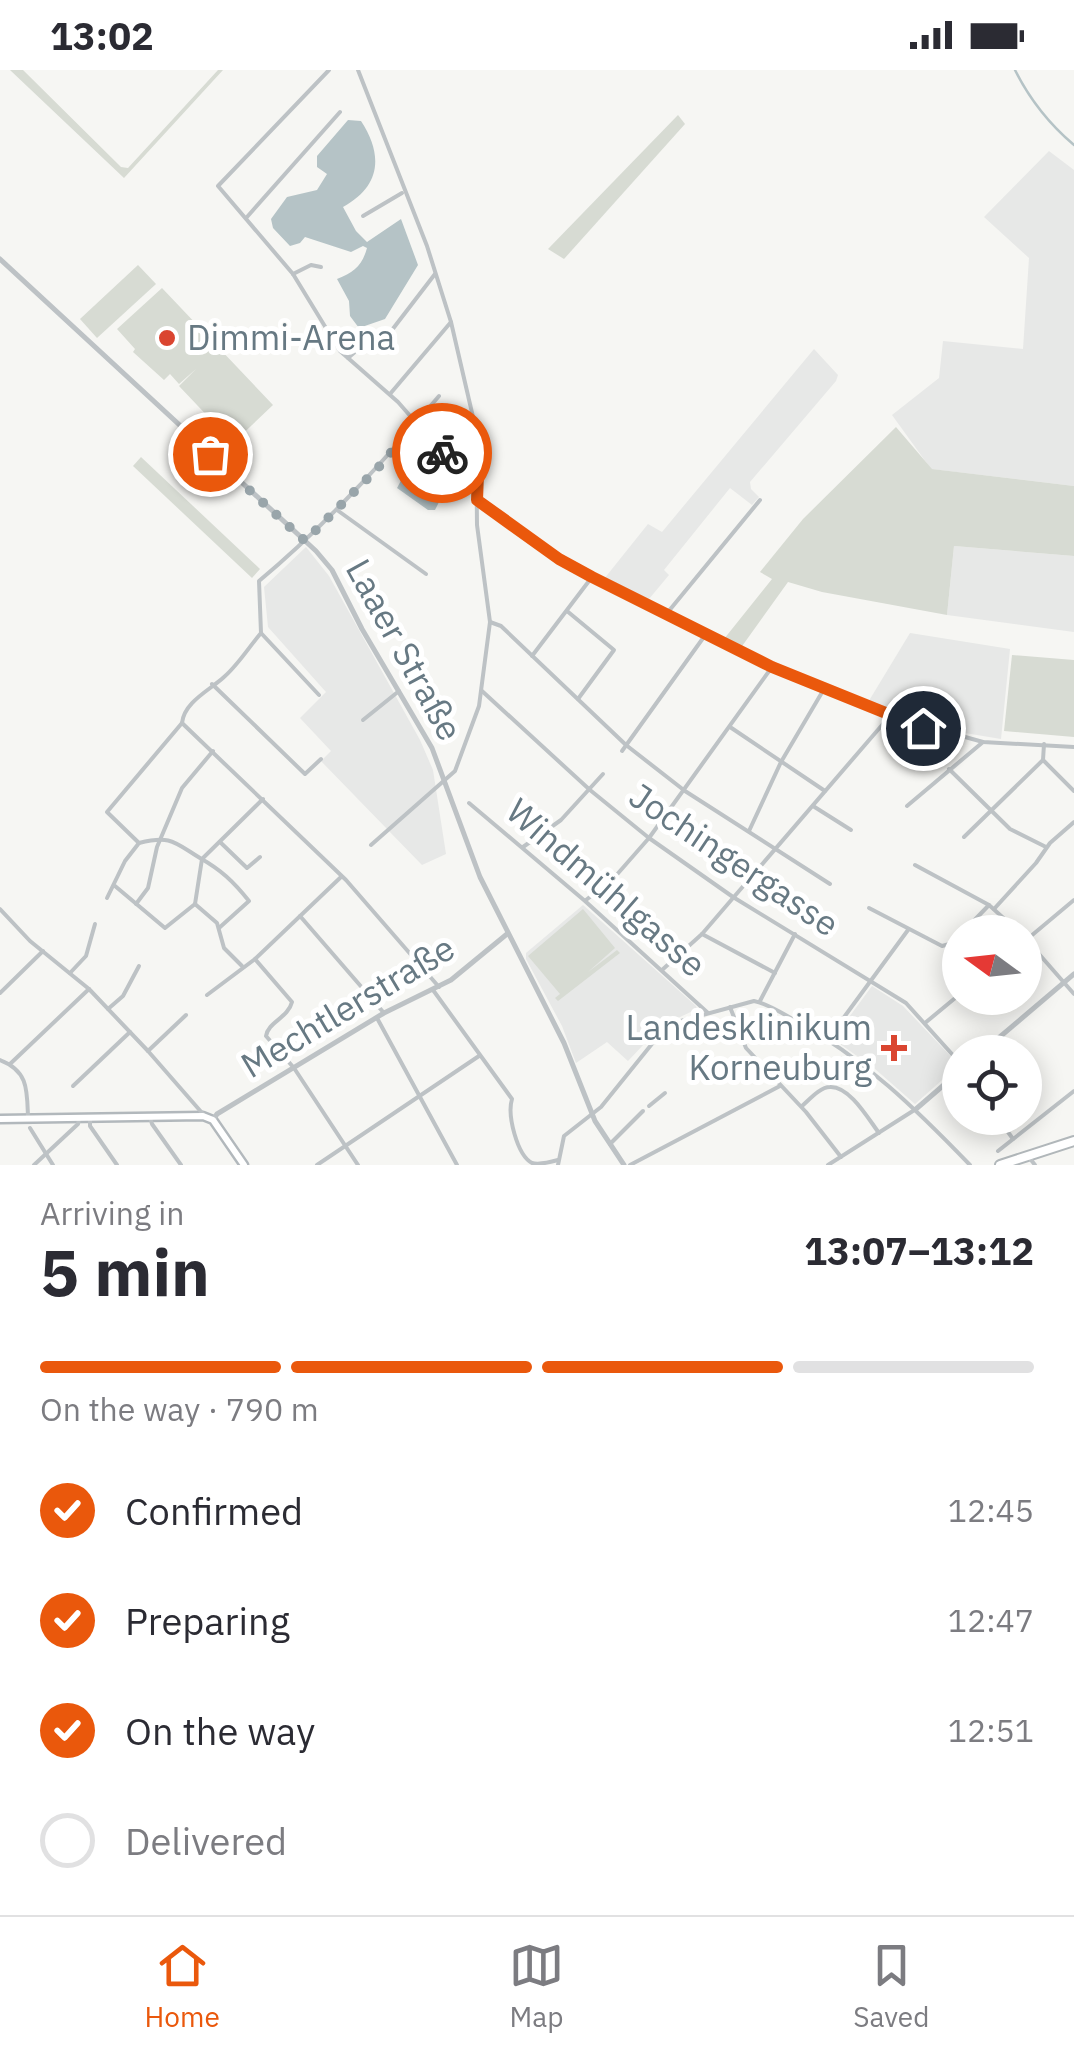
<!DOCTYPE html>
<html lang="en">
<head>
<meta charset="utf-8">
<style>
  :root { --surface:#fff; --page:#f2f2f3; --text:#2b2b33; --muted:#7c7c81; --line:#e1e1e2; --accent:#ea580c }
  body { margin:0; font-family:"IBM Plex Sans",sans-serif; background:var(--page); color:var(--text); height:100vh; display:flex; flex-direction:column; font-size:38px; white-space:nowrap }
  * { box-sizing:border-box; margin:0 }
  p { font-size:32px; color:var(--muted) }
  .icon { flex:none; width:55px; height:55px; fill:none; stroke:currentColor; stroke-width:2; stroke-linecap:round; stroke-linejoin:round }
  .map { position:relative; height:1095px; overflow:hidden }
  .side { display:flex; flex-direction:column; background:var(--surface); flex:1 }
  .side>* { flex:none }
  .needle { width:65px; rotate:285deg }
  .tools { position:absolute; left:942px; top:845px; display:grid; gap:20px }
  .tools a { display:grid; place-items:center; width:100px; height:100px; border-radius:50%; background:var(--surface); box-shadow:0 5px 25px #0003; font-size:50px }
  .pin { position:absolute; display:grid; place-items:center; width:85px; height:85px; color:#fff; margin:-42px; border:5px solid #fff; border-radius:50%; box-shadow:0 2px 10px #0007 }
  .courier { position:absolute; display:grid; place-items:center; width:100px; height:100px; margin:-50px; border:8px solid #ea580c; border-radius:50%; background:#fff; color:#222; box-shadow:0 2px 12px #0007 }
  .overview em { font-style:normal; font-weight:800 }
  .overview div { display:flex; flex-direction:column-reverse }
  .overview { display:flex; align-items:center; justify-content:space-between; height:170px; padding:0 40px }
  h1 { font-size:65px; font-weight:800; line-height:75px }
  .bar { display:grid; grid-template-columns:repeat(4,1fr); gap:15px 10px; align-content:center; height:120px; padding:0 40px }
  .bar i { height:12px; border-radius:8px; background:var(--line) }
  .bar .selected { background:var(--accent) }
  .bar p { grid-column:span 4 }
  ol { padding:0 40px; list-style:none }
  li { display:flex; align-items:center; gap:30px; height:110px }
  li p { margin-inline-start:auto }
  li .icon { padding:10px; border-radius:50%; background:var(--accent); color:#fff; stroke-width:4 }
  li:last-child { color:var(--muted) }
  li i { width:55px; height:55px; border:5px solid var(--line); border-radius:50% }
  .status { display:flex; justify-content:space-between; align-items:center; height:70px; padding:0 50px; background:var(--surface); direction:ltr }
  .status svg { height:28px; fill:currentColor }
  .tab-bar { display:flex; justify-content:space-around; align-items:center; height:140px; border-top:2px solid var(--line); background:var(--surface); font-size:28px; color:var(--muted) }
  .tab-bar a { display:grid; justify-items:center; gap:5px }
  .tab-bar .selected { color:var(--accent) }
  .map>svg:first-child { display:block }
  .built { fill:#e7e8e7 }
  .green { fill:#d7dbd3 }
  .water { fill:#b5c3c6 }
  .lines { fill:none; stroke-linecap:round; stroke-linejoin:round }
  .stream { stroke:#b5c3c6; stroke-width:2.5 }
  .secondary-casing { stroke:#b2b8bc; stroke-width:11 }
  .primary-casing { stroke:#b1b7ba; stroke-width:12 }
  .minor { stroke:#bdc2c5; stroke-width:4 }
  .tertiary { stroke:#bdc2c5; stroke-width:5 }
  .secondary { stroke:#fff; stroke-width:6 }
  .primary { stroke:#fff; stroke-width:8 }
  .done { stroke:#99a5aa; stroke-width:10; stroke-dasharray:0 18 }
  .route { stroke:#ea580c; stroke-width:12 }
  .poi-dot { fill:#da4530; stroke:#fff; stroke-width:4 }
  .labels { text-anchor:middle; stroke-width:10; stroke-linejoin:round; paint-order:stroke }
  .poi-label { font-size:35px; fill:#677983; stroke:#fff; text-anchor:start }
  .street-label { font-size:35px; fill:#677983; stroke:#fff }
</style>
</head>
<body>
<div class="status"><b>13:02</b><svg viewBox="0 0 49 12"><path d="M0 12V9h3v3zM5 12V6h3v6zM10 12V3h3v9zM15 12V0h3v12zM26 1h20v11H26zM47 4h2v5h-2z"/></svg></div>
<div class="map">
<svg width="1074" height="1095" viewBox="0 0 1074 1095">
  <rect width="100%" height="100%" fill="#f6f6f3"/>
  <g class="built">
    <path d="M 1049,81 L 1074,100 L 1074,416 L 931,399 L 892,345 L 939,308 L 943,271 L 1023,279 L 1029,188 L 984,147 Z"/>
    <path d="M 814,279 L 838,305 L 836,311 L 750,412 L 751,419 L 759,427 L 752,435 L 730,418 L 664,500 L 669,505 L 649,529 L 604,509 L 648,454 L 662,462 Z"/>
    <path d="M 954,476 L 1074,486 L 1074,562 L 947,545 Z"/>
    <path d="M 306,477 L 329,506 L 420,670 L 433,700 L 446,784 L 422,795 L 321,691 L 331,681 L 300,648 L 326,622 L 268,557 L 264,517 Z"/>
    <path d="M 910,563 L 1010,579 L 1001,669 L 947,660 L 867,634 Z"/>
    <path d="M 583,835 L 696,936 L 697,939 L 661,956 L 628,991 L 607,972 L 576,993 L 562,956 L 526,889 L 526,883 Z"/>
    <path d="M 872,916 L 903,936 L 959,995 L 915,1034 L 874,998 L 833,969 Z"/>
  </g>
  <g class="green">
    <path d="M 10,0 L 23,0 L 121,97 L 128,98 L 218,0 L 223,0 L 124,108 Z"/>
    <path d="M 678,45 L 685,54 L 564,189 L 548,179 Z"/>
    <path d="M 138,195 L 156,214 L 97,268 L 80,249 Z"/>
    <path d="M 162,218 L 273,335 L 233,373 L 179,316 L 196,299 L 179,314 L 170,304 L 164,310 L 133,282 L 135,279 L 117,259 Z"/>
    <path d="M 896,357 L 932,399 L 1074,416 L 1074,486 L 954,476 L 947,545 L 822,522 L 788,512 L 740,579 L 724,569 L 772,509 L 760,502 L 803,449 Z"/>
    <path d="M 141,387 L 260,499 L 252,508 L 133,396 Z"/>
    <path d="M 1012,585 L 1074,590 L 1074,667 L 1004,661 Z"/>
    <path d="M 583,839 L 615,878 L 588,902 L 617,880 L 620,883 L 558,931 L 555,928 L 560,924 L 528,886 Z"/>
  </g>
  <g class="water">
    <path d="M 348,50 L 361,51 C 384,86 380,117 343,137 L 356,161 L 367,172 L 401,149 L 418,195 L 385,249 L 359,258 L 350,246 L 349,231 L 337,209 C 354,202 362,196 367,178 L 363,176 L 351,182 L 305,167 L 300,173 L 290,176 L 273,158 L 271,149 L 287,127 L 317,120 L 327,104 L 317,97 L 317,86 Z"/>
    <path d="M 420,398 L 447,416 L 435,440 L 428,440 L 397,418 L 404,405 L 412,406 Z"/>
  </g>
  <g class="lines">
    <path class="stream" d="M 1015,0 C 1030,30 1048,53 1074,75"/>
    <g class="secondary-casing">
      <path id="secondary" d="M 0,1049 L 203,1046 L 213,1050 L 244,1095"/>
    </g>
    <g class="primary-casing">
      <path id="primary" d="M 1000,1095 L 1074,1071"/>
    </g>
    <g class="minor">
      <path d="M 329,0 L 218,116 L 293,204 L 340,281 L 398,332 L 461,404 L 477,404"/>
      <path d="M 358,0 L 427,176 L 451,252 L 476,360 L 477,455 L 490,552 L 479,636 L 455,701 L 371,775"/>
      <path d="M 363,146 L 402,123"/>
      <path d="M 247,147 L 340,42"/>
      <path d="M 293,204 L 311,195 L 321,197"/>
      <path d="M 348,288 L 356,281 L 382,273 L 435,204"/>
      <path d="M 390,324 L 451,252"/>
      <path d="M 477,430 L 559,489 L 592,507 L 739,581 L 890,646 L 983,672 L 1074,677"/>
      <path d="M 337,440 L 426,504"/>
      <path d="M 567,541 L 614,580 L 578,629"/>
      <path d="M 668,542 L 760,430"/>
      <path d="M 490,552 L 501,556 L 626,675 L 685,721 L 830,814"/>
      <path d="M 532,586 L 592,507"/>
      <path d="M 212,614 L 305,704 L 321,689"/>
      <path d="M 482,621 L 590,720 L 649,768 L 733,827 L 906,933 L 960,993"/>
      <path d="M 319,625 L 261,563 L 259,511 C 325,456 384,391 439,326"/>
      <path d="M 363,650 L 399,621"/>
      <path d="M 182,653 L 346,810 L 439,917"/>
      <path d="M 730,657 L 825,721"/>
      <path d="M 1044,674 L 1043,690 L 1074,721"/>
      <path d="M 622,681 L 706,564"/>
      <path d="M 949,699 L 1010,759 L 1046,777"/>
      <path d="M 469,733 L 585,831 L 708,943"/>
      <path d="M 813,736 L 851,760"/>
      <path d="M 907,736 L 983,672"/>
      <path d="M 749,761 L 781,692 L 824,619"/>
      <path d="M 964,767 L 1043,690"/>
      <path d="M 220,772 L 247,798 L 260,787"/>
      <path d="M 523,777 L 561,750 L 603,704"/>
      <path d="M 915,795 L 989,835 L 1019,862"/>
      <path d="M 115,816 L 165,858 L 195,834"/>
      <path d="M 107,828 L 125,791 L 139,773"/>
      <path d="M 586,830 L 613,809 L 649,768 L 772,597"/>
      <path d="M 136,834 L 148,818 L 157,777 L 182,718 L 213,681"/>
      <path d="M 195,834 L 202,789 L 263,729"/>
      <path d="M 195,834 L 217,853 L 224,878 L 242,896"/>
      <path d="M 869,838 L 942,876 L 953,873 L 960,866"/>
      <path d="M 0,839 L 30,871 L 89,919 L 148,981 L 203,1044"/>
      <path d="M 994,839 L 1036,793 L 1050,773 L 1074,752"/>
      <path d="M 300,846 L 384,943"/>
      <path d="M 219,858 L 249,831 C 233,811 221,800 200,788 C 174,772 171,765 139,773 L 107,742 L 182,653 C 184,632 210,620 224,607 C 238,595 249,577 261,563"/>
      <path d="M 963,862 L 989,835"/>
      <path d="M 702,864 L 775,903"/>
      <path d="M 1025,868 L 1074,924"/>
      <path d="M 1025,871 L 1074,830"/>
      <path d="M 255,889 L 292,932 C 288,948 268,952 266,966 L 294,998 L 358,1095"/>
      <path d="M 662,900 L 702,864 L 889,647"/>
      <path d="M 70,903 L 86,886 L 95,854"/>
      <path d="M 433,920 L 512,1029 C 507,1045 517,1085 532,1093 C 539,1095 551,1092 558,1090"/>
      <path d="M 0,923 L 43,881"/>
      <path d="M 207,925 L 255,889 L 341,807"/>
      <path d="M 760,931 L 795,864"/>
      <path d="M 730,937 L 746,978 L 806,1042 L 841,1087"/>
      <path d="M 108,939 L 123,926 L 139,896"/>
      <path d="M 377,948 L 457,1095"/>
      <path d="M 925,953 L 960,924"/>
      <path d="M 828,969 L 908,860"/>
      <path d="M 148,981 L 186,945"/>
      <path d="M 0,990 C 29,1001 27,1021 28,1048"/>
      <path d="M 10,994 L 89,919"/>
      <path d="M 73,1016 L 130,962"/>
      <path d="M 649,1036 L 665,1023"/>
      <path d="M 802,1036 C 809,1030 820,1017 830,1017 C 850,1016 869,1050 879,1063"/>
      <path d="M 150,1047 L 152,1054 L 181,1095"/>
      <path d="M 90,1048 L 90,1056 L 117,1095"/>
      <path d="M 998,1048 L 1013,1069"/>
      <path d="M 30,1058 L 53,1095"/>
      <path d="M 610,1074 L 643,1041"/>
      <path d="M 998,1081 L 1074,1021"/>
      <path d="M 1028,1086 L 1035,1095"/>
      <path d="M 34,1095 L 78,1054 L 79,1049"/>
      <path d="M 317,1095 L 479,986"/>
      <path d="M 558,1095 L 564,1066 L 601,1037 L 664,959 L 677,952 L 754,931 C 769,934 783,944 796,951 C 864,988 917,1040 970,1095"/>
      <path d="M 630,1095 L 780,1016"/>
      <path d="M 828,1095 L 916,1039"/>
    </g>
    <g class="tertiary">
      <path d="M 0,189 L 316,481 L 332,500 L 362,559 L 432,678 L 480,807 L 564,973 L 595,1051 L 624,1095"/>
      <path d="M 982,982 L 1074,904"/>
      <path d="M 916,1039 L 960,1001"/>
      <path d="M 213,1050 L 217,1044 L 384,943 L 451,910 L 507,864"/>
    </g>
    <use href="#secondary" class="secondary"/>
    <use href="#primary" class="primary"/>
  </g>
  <g class="lines">
    <path class="done" d="M 210,384 L 305,471 L 377,399 L 416,353 L 442,383"/>
    <path class="route" d="M 442,383 L 460,404 L 478,404 L 477,430 L 559,489 L 592,507 L 772,597 L 923,658"/>
  </g>
  <g class="poi-dot">
    <circle cx="167" cy="268" r="10"/>
    <path d="M889 963h10v10h10v10h-10v10h-10v-10h-10v-10h10z"/>
  </g>
  <g class="labels">
    <g class="poi-label">
      <text x="187" y="280">Dimmi-Arena</text>
      <text x="872" y="970" text-anchor="end">Landesklinikum<tspan x="872" dy="40">Korneuburg</tspan></text>
    </g>
    <g class="street-label">
      <text transform="translate(404 580) rotate(61)" y="12">Laaer Straße</text>
      <text transform="translate(734 790) rotate(34)" y="12">Jochingergasse</text>
      <text transform="translate(606 818) rotate(41)" y="12">Windmühlgasse</text>
      <text transform="translate(348 937) rotate(-31)" y="12">Mechtlerstraße</text>
    </g>
  </g>
</svg>
<div class="tools">
<a><svg class="needle" viewBox="-14 -14 28 28"><path d="M0-13l5 13h-10z" fill="#e53935"/><path d="M0 13l5-13h-10z" fill="#7c7c81"/></svg></a>
<a><svg class="icon" aria-label="locate" viewBox="0 0 24 24"><circle cx="12" cy="12" r="6"/><path d="M12 2v4M12 18v4M2 12h4M18 12h4"/></svg></a>
</div>
<div class="pin" style="left:210px;top:384px;background:#ea580c"><svg class="icon" aria-label="bag" viewBox="0 0 24 24"><path d="M5 8h14l-1 12H6zM9 8a3 3 0 0 1 6 0"/></svg></div>
<div class="pin" style="left:923px;top:658px;background:#1f2937"><svg class="icon" aria-label="home" viewBox="0 0 24 24"><path d="M3 11l9-7 9 7M6 9v11h12V9"/></svg></div>
<div class="courier" style="left:442px;top:383px"><svg class="icon" aria-label="bike" viewBox="0 0 24 24"><circle cx="6" cy="16" r="4"/><circle cx="18" cy="16" r="4"/><path d="M6 16l4-8h5l3 8M10 8l3 8H6M13 5h3"/></svg></div>
</div>
<section class="side">
<div class="overview"><div><h1>5 min</h1><p>Arriving in</p></div><em>13:07–13:12</em></div>
<div class="bar"><i class="selected"></i><i class="selected"></i><i class="selected"></i><i></i><p>On the way · 790 m</p></div>
<ol>
<li><svg class="icon" aria-label="check" viewBox="0 0 24 24"><path d="M5 12l5 5 9-10"/></svg>Confirmed<p>12:45</p></li>
<li><svg class="icon" aria-label="check" viewBox="0 0 24 24"><path d="M5 12l5 5 9-10"/></svg>Preparing<p>12:47</p></li>
<li><svg class="icon" aria-label="check" viewBox="0 0 24 24"><path d="M5 12l5 5 9-10"/></svg>On the way<p>12:51</p></li>
<li><i></i>Delivered</li>
</ol>
</section>
<nav class="tab-bar">
<a class="selected"><svg class="icon" aria-label="home" viewBox="0 0 24 24"><path d="M3 11l9-7 9 7M6 9v11h12V9"/></svg>Home</a>
<a><svg class="icon" aria-label="map" viewBox="0 0 24 24"><path d="M3 6l6-2 6 2 6-2v14l-6 2-6-2-6 2zM9 4v14M15 6v14"/></svg>Map</a>
<a><svg class="icon" aria-label="saved" viewBox="0 0 24 24"><path d="M7 4h10v16l-5-4-5 4z"/></svg>Saved</a>
</nav>
</body>
</html>
